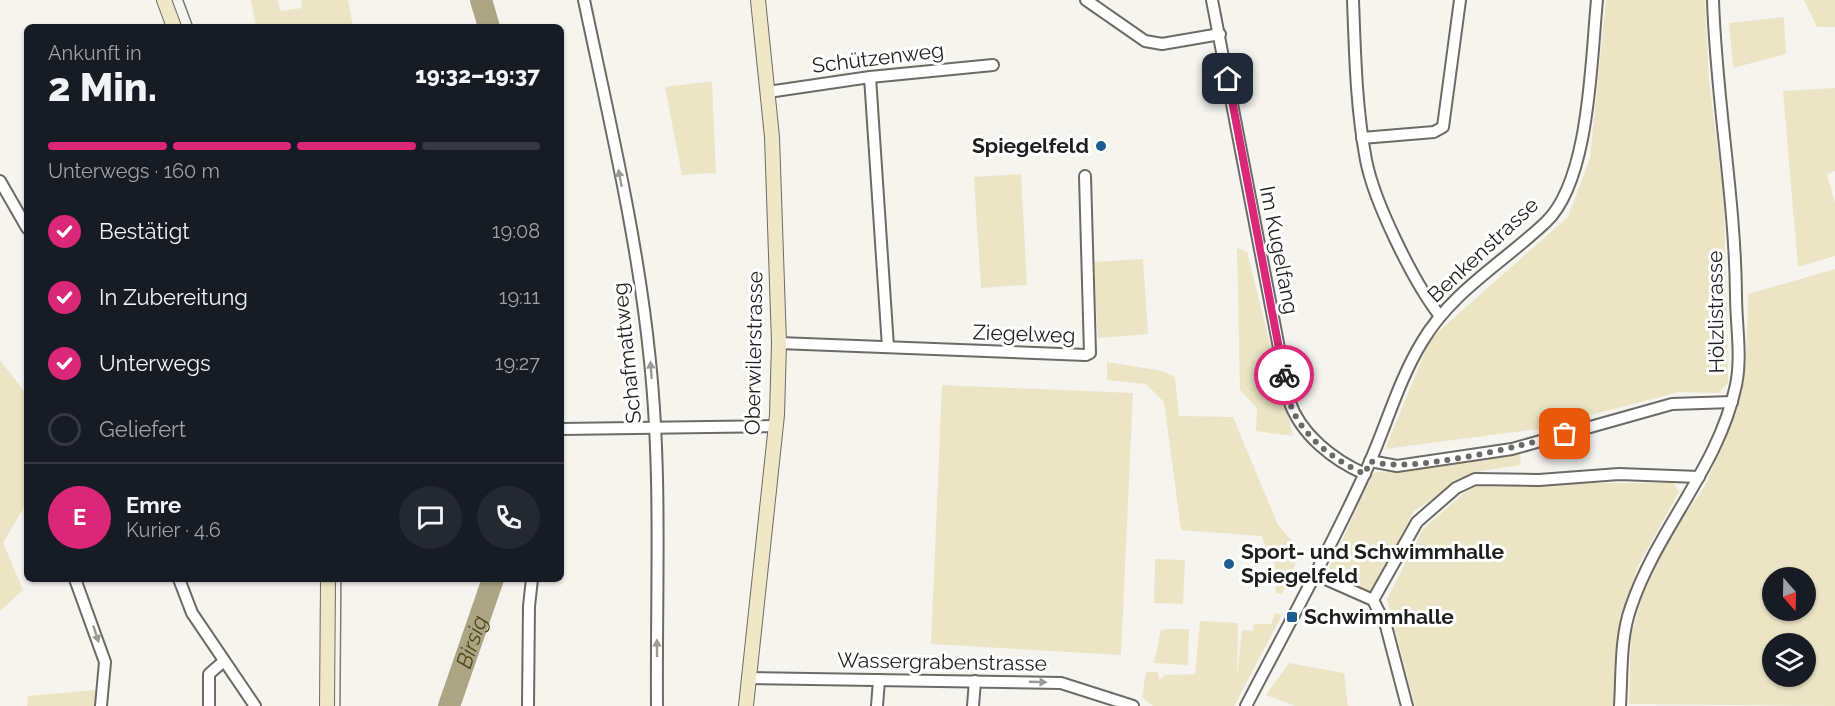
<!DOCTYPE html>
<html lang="de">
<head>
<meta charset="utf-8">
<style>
  :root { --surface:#171b24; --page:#242831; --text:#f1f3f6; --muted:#9ea1a6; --line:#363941; --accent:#db2777 }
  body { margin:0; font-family:Raleway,sans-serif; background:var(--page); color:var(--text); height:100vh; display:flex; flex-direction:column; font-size:22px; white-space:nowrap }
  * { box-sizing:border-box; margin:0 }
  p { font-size:20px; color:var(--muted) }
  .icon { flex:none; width:33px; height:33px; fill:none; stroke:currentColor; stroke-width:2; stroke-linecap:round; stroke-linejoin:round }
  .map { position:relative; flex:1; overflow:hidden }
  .sheet { position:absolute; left:24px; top:24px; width:540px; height:558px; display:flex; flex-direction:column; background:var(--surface); border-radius:9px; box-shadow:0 2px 4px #0004 }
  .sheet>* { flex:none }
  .needle { width:39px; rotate:160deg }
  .buttons { position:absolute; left:1762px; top:567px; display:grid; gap:12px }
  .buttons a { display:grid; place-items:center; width:54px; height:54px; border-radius:50%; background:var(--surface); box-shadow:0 2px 4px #0004; font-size:30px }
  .pin { position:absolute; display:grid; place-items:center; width:51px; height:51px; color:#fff; margin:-26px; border-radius:12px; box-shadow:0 3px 9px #0006 }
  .courier { position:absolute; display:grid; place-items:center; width:60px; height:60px; margin:-30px; border:4px solid #db2777; border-radius:50%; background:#fff; color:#222; box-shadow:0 2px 8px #0007 }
  .headline em { font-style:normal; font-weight:800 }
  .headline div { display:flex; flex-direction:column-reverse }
  .headline { display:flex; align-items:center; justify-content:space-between; height:102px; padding:0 24px }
  h1 { font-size:39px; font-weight:800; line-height:45px }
  .bar { display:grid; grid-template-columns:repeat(4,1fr); gap:9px 6px; align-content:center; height:72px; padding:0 24px }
  .bar i { height:8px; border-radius:4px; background:var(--line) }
  .bar .on { background:var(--accent) }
  .bar p { grid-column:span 4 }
  .line { display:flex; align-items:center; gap:15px; padding:0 24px; border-top:2px solid var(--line) }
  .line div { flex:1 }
  .round { display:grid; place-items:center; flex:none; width:63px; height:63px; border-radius:32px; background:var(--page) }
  ol { padding:0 24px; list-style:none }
  li { display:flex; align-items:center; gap:18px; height:66px }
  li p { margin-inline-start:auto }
  li .icon { padding:6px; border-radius:50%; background:var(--accent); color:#fff; stroke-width:4 }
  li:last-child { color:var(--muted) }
  li i { width:33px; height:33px; border:3px solid var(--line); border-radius:50% }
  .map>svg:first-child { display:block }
  .green { fill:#ebe5c5; fill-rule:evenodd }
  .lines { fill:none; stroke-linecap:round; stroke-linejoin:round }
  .river { stroke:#aba585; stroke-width:22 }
  .minor-casing { stroke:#6c6b66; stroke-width:14 }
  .secondary-casing { stroke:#6c6b66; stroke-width:16 }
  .minor { stroke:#fff; stroke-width:10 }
  .secondary { stroke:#eee8c7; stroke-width:14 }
  .tram { stroke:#7c7b78; stroke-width:1.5 }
  .oneway { fill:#9a9a99 }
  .done { stroke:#6a6a66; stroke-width:6; stroke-dasharray:0 10.8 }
  .route { stroke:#db2777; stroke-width:8 }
  .poi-dot { fill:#1f5c92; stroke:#fff; stroke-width:2 }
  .labels { text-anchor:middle; stroke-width:6; stroke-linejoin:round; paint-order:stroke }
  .street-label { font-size:21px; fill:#1f1f1d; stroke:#fff }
  .poi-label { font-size:21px; font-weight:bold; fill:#1f1f1d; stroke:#fff; text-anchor:start }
  .water-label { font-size:22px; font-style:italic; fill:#51470d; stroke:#fff }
</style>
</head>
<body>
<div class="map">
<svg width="1835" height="706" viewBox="0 0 1835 706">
  <rect width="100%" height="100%" fill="#f5f4ef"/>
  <g class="green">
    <path d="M 251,0 L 278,0 L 280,11 L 302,8 L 301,0 L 348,0 L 353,27 L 256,27 Z"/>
    <path d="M 1606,0 L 1705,0 L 1709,79 L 1724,201 L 1728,383 L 1719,393 L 1679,392 L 1537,429 L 1385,449 L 1431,338 L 1568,217 L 1590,158 Z"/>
    <path d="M 1804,0 L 1835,0 L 1835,27 L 1817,27 Z"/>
    <path d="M 1784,17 L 1786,54 L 1733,68 L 1729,23 Z"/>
    <path d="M 712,81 L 716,173 L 682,175 L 665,87 Z"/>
    <path d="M 1835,88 L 1835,171 L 1827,174 L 1835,203 L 1835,256 L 1798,267 L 1783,91 Z"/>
    <path d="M 1021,174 L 1027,285 L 981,288 L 974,177 Z"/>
    <path d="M 1237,248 L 1247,252 L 1293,436 L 1256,431 L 1257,408 L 1240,390 Z"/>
    <path d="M 1143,259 L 1148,334 L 1098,338 L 1093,262 Z"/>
    <path d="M 1835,269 L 1835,706 L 1629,704 L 1631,636 L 1643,593 L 1670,536 L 1705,486 L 1734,413 L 1746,363 L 1748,294 ZM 1773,578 L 1806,578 L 1806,610 L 1773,610 ZM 1773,644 L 1806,644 L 1806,676 L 1773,676 Z"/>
    <path d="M 0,360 L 27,395 L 27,502 L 3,543 L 23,590 L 0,611 Z"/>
    <path d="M 1107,362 L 1163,371 L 1175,377 L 1179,416 L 1233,417 L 1278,525 L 1301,551 L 1282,594 L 1276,593 L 1275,564 L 1269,558 L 1262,536 L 1181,530 L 1164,402 L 1146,384 L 1107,380 Z"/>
    <path d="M 942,385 L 1133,393 L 1121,655 L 931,644 Z"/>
    <path d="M 1520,454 L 1521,465 L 1475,472 L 1414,511 L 1371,593 L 1328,571 L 1373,473 Z"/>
    <path d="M 1482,483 L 1673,483 L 1679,492 L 1638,566 L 1619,628 L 1617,706 L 1415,706 L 1387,599 L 1423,529 L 1464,493 Z"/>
    <path d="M 1155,559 L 1185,560 L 1183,604 L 1154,603 Z"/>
    <path d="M 1275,613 L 1282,615 L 1234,706 L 1153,706 L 1142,697 L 1146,672 L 1158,672 L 1159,680 L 1165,675 L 1195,674 L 1200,621 L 1238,623 L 1237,679 L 1242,630 L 1253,631 L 1254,624 L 1271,624 Z"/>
    <path d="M 1168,629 L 1189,629 L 1188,665 L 1154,663 L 1161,630 Z"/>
    <path d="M 1289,663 L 1344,673 L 1348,706 L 1295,706 L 1266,695 Z"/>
    <path d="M 95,690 L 96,706 L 27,706 L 28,696 Z"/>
  </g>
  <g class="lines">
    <g class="river">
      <path d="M 481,0 L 489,27"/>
      <path id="s1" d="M 449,706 L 493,579"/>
    </g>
    <g class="minor-casing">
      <g id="minor">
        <path d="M 584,0 C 609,119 638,240 650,361 C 662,476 656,591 657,706"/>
        <path d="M 1086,0 L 1145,41 L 1162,44 L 1220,34"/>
        <path d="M 1212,0 L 1289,400 C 1300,434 1333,460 1365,474"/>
        <path d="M 1353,0 C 1355,53 1356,107 1366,160 C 1374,202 1414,283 1440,316"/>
        <path d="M 870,77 L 888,347"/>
        <path d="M 768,92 L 870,77 L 993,65"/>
        <path d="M 1362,138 L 1434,132 L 1443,127 L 1460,0"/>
        <path d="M 0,181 L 27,228"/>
        <path d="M 779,343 L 1086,355 L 1090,353 L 1085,176"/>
        <path d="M 561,429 L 776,426"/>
        <path d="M 1370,461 L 1397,466 L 1512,449 L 1672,404 L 1732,402"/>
        <path d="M 1314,574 L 1373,600 L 1386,626 L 1407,706"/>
        <path d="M 75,579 L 105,662 L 101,706"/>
        <path d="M 179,579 L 192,613 L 255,706"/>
        <path d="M 1373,600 L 1417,522 L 1456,488 L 1475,479 L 1539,480 L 1619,474 L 1699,477"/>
        <path d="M 748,678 L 1061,683 L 1133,706"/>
        <path d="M 209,706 L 209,674 L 224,661"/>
        <path d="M 528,706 L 529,606 L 532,579"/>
        <path d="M 877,706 L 879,680"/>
        <path d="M 973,706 L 975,681"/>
        <path d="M 1246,706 C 1286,629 1328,554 1364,475 C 1385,431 1397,383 1422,342 C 1452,291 1504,262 1546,222 C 1590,180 1591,59 1597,0"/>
        <path d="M 1620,706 C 1622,674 1620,637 1631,607 C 1657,529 1719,467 1736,385 C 1742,356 1736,325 1736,295 C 1735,196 1716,99 1713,0"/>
      </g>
    </g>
    <g class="secondary-casing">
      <g id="secondary">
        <path d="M 164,0 L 174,27"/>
        <path d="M 327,706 L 328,579"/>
        <path d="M 746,706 L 777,415 L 779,343 L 772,137 L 758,0"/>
      </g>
    </g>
    <use href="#minor" class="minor"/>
    <use href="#secondary" class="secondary"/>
    <g class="tram">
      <path d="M 183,0 L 193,27"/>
      <path d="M 340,706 L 341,579"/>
    </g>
  </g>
  <defs><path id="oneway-solid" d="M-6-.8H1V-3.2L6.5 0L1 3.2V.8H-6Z" transform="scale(1.5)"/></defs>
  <g class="oneway">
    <use href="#oneway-solid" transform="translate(620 178) rotate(-101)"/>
    <use href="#oneway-solid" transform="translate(651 370) rotate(-94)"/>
    <use href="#oneway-solid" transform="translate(96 634) rotate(72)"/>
    <use href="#oneway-solid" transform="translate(657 648) rotate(-90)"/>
    <use href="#oneway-solid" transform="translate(1038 682) rotate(2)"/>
  </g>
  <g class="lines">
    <path class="done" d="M 1284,375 C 1286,385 1287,396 1291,406 C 1302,436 1336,462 1365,474 L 1370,461 C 1408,475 1524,445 1565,434"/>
    <path class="route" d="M 1228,79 L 1284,375"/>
  </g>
  <g class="poi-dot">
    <circle cx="1101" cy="146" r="6"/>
    <circle cx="1229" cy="564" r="6"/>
    <rect x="1286" y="611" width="12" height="12" rx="3"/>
  </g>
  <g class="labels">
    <g class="street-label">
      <text transform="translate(878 58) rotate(-7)" y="7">Schützenweg</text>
      <text transform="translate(1279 250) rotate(79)" y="7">Im Kugelfang</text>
      <text transform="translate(1483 250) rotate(-43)" y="7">Benkenstrasse</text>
      <text transform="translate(1716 312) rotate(-91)" y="7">Hölzlistrasse</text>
      <text transform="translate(1024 334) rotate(2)" y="7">Ziegelweg</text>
      <text transform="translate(627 353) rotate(-96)" y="7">Schafmattweg</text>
      <text transform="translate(754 353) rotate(-89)" y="7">Oberwilerstrasse</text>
      <text transform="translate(942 662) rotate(1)" y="7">Wassergrabenstrasse</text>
    </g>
    <g class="poi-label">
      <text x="1089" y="153" text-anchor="end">Spiegelfeld</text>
      <text x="1241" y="559">Sport- und Schwimmhalle<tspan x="1241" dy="24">Spiegelfeld</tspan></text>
      <text x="1304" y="624">Schwimmhalle</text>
    </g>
    <g class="water-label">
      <text dy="8" stroke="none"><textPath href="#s1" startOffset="68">Birsig</textPath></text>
    </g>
  </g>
</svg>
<div class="buttons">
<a><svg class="needle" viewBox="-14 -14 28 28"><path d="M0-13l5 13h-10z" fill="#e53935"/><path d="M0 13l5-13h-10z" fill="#9ea1a6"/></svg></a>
<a><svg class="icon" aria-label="layers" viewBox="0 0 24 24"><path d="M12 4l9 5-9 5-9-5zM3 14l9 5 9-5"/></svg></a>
</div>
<div class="pin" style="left:1565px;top:434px;background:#ea580c"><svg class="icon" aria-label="bag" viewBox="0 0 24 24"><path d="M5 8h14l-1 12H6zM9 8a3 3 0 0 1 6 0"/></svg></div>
<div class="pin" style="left:1228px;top:79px;background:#1f2937"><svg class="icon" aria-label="home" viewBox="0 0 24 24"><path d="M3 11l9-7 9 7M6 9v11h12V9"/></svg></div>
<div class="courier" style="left:1284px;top:375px"><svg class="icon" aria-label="bike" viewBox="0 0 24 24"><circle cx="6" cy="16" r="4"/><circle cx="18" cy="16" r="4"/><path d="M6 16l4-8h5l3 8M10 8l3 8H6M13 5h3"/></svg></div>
<section class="sheet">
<div class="headline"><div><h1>2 Min.</h1><p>Ankunft in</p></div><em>19:32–19:37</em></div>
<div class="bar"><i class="on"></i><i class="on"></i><i class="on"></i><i></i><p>Unterwegs · 160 m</p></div>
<ol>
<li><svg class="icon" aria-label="check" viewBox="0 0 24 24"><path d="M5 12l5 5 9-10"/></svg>Bestätigt<p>19:08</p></li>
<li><svg class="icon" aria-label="check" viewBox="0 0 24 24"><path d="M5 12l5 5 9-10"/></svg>In Zubereitung<p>19:11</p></li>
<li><svg class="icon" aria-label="check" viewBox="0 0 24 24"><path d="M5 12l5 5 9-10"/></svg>Unterwegs<p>19:27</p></li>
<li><i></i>Geliefert</li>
</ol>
<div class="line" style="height:108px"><b class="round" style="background:var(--accent);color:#fff">E</b><div><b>Emre</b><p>Kurier · 4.6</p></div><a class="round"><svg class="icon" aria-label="chat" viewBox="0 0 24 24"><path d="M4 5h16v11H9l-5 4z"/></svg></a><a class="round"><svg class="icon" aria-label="phone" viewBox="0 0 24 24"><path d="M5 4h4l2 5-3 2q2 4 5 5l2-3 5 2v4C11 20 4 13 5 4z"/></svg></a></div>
</section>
</div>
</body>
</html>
